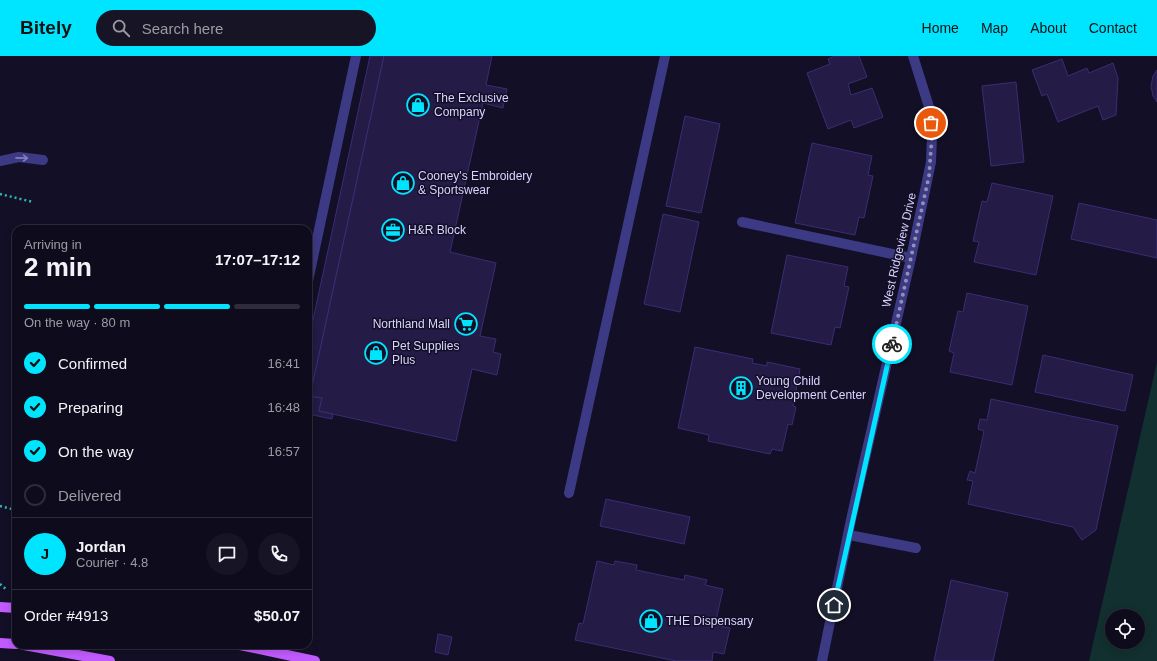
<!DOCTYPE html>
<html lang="en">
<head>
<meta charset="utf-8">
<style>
  :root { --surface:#0e0b1c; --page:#171425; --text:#f1f3f6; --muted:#9b9ba3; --line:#2e2b3b; --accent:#00e5ff }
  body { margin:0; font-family:Helvetica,sans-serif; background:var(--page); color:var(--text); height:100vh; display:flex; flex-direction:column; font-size:15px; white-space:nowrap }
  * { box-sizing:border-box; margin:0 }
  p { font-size:13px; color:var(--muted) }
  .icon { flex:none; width:22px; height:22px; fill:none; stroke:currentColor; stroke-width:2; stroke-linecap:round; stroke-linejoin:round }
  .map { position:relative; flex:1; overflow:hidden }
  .sheet { position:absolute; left:12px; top:169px; width:300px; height:424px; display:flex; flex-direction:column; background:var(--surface); border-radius:12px; box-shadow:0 2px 10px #0003,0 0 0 1px var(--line) }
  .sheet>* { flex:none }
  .tools { position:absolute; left:1105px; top:553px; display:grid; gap:8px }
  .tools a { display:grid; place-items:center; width:40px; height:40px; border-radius:50%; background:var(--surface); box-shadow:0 2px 10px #0003,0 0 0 1px var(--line); font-size:20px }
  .pin { position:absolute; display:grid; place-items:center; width:34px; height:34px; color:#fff; margin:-17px; border:2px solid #fff; border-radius:50%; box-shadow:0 1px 4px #0007 }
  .courier { position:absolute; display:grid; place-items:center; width:40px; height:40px; margin:-20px; border:3px solid #00e5ff; border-radius:50%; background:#fff; color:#222; box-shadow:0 1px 5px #0007 }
  .headline em { font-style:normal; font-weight:800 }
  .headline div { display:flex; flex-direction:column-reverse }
  .headline { display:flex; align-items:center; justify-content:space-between; height:68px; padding:0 12px }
  h1 { font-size:26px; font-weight:800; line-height:30px }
  .bar { display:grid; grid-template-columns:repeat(4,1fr); gap:6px 4px; align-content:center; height:48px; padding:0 12px }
  .bar i { height:5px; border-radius:3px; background:var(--line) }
  .bar .active { background:var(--accent) }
  .bar p { grid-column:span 4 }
  .line { display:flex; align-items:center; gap:10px; padding:0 12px; border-top:1px solid var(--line) }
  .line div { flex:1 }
  .round { display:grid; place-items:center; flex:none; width:42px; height:42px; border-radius:21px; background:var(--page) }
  ol { padding:0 12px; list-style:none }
  li { display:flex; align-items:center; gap:12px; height:44px }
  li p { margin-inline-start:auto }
  li .icon { padding:4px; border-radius:50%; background:var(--accent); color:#111; stroke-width:4 }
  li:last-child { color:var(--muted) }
  li i { width:22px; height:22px; border:2px solid var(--line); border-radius:50% }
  header { display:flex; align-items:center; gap:24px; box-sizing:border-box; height:56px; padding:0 20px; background:var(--accent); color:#111 }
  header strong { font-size:19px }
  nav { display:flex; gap:22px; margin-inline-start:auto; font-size:14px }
  .search { width:280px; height:36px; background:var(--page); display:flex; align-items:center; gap:10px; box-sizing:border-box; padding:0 14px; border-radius:22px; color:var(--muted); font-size:15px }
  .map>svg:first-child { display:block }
  .green { fill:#12302f; fill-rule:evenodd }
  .building { fill:#241b47; stroke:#3b2d73 }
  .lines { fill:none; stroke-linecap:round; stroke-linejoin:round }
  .path { stroke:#2fb8b0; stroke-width:2.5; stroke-dasharray:2 3; stroke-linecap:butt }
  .service { stroke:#3d3a85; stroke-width:10 }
  .minor { stroke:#3d3a85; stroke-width:10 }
  .primary { stroke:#c25bff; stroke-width:10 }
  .oneway { stroke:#837fbc }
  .done { stroke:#948fb3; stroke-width:4; stroke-dasharray:0 7.2 }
  .route { stroke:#00e5ff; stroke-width:5 }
  .labels { text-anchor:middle; stroke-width:3; stroke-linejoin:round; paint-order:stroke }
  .poi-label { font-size:12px; fill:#d9d4ff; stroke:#130f26; text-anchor:start }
  .street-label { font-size:12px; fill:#d9d4ff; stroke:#130f26 }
</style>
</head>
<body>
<header>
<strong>Bitely</strong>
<div class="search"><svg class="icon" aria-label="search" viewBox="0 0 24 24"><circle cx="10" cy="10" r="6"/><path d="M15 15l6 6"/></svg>Search here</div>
<nav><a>Home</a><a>Map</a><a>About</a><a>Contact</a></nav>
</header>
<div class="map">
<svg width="1157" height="605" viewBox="0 0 1157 605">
  <rect width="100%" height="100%" fill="#130f26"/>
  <path class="green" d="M 1157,306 L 1157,605 L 1089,605 ZM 1112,560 L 1138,560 L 1138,586 L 1112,586 Z"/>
  <g class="building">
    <path d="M 370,0 L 384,0 L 310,340 L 322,342 L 319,355 L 333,358 L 332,363 L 308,358 L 308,287 Z"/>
    <path d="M 384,0 L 492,0 L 486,29 L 507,33 L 503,52 L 483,47 L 450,196 L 496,207 L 480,280 L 496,283 L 493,296 L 501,298 L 497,319 L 472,313 L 456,385 L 319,355 L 322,342 L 310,340 Z"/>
    <path d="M 835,0 L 859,0 L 867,21 L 848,28 L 851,39 L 872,32 L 883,61 L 854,72 L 851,64 L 828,73 L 807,17 L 830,8 L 828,3 Z"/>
    <path d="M 1062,3 L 1068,20 L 1087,12 L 1089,17 L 1113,7 L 1118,22 L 1116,59 L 1103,64 L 1098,50 L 1058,66 L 1047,38 L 1042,40 L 1032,14 Z"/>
    <path d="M 1157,14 L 1157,46 L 1153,40 L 1151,30 L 1153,20 Z"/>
    <path d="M 1016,26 L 1024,106 L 991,110 L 982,30 Z"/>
    <path d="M 685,60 L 720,68 L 701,157 L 666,150 Z"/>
    <path d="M 812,87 L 872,100 L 868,119 L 873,120 L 864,162 L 859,161 L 855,179 L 795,167 Z"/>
    <path d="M 992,127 L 1053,140 L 1036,219 L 974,206 L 979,186 L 973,185 L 982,145 L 987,146 Z"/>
    <path d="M 1079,147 L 1157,164 L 1157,202 L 1071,183 Z"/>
    <path d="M 663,158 L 699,166 L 680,256 L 644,248 Z"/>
    <path d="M 787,199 L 848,211 L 844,230 L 849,231 L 840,272 L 835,271 L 831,289 L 771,277 Z"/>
    <path d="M 967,237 L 1028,250 L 1012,329 L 950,316 L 954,297 L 949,295 L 958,255 L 963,256 Z"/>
    <path d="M 695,291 L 753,303 L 752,307 L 767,310 L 767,306 L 800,313 L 793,350 L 796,351 L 792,369 L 788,368 L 782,395 L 772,393 L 770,398 L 708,385 L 709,379 L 678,372 Z"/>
    <path d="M 1043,299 L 1133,319 L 1125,355 L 1035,336 Z"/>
    <path d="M 991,343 L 1118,370 L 1096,474 L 1082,484 L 1073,471 L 968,448 L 973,425 L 967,424 L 970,415 L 975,417 L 984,375 L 978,373 L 980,363 L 987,364 Z"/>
    <path d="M 606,443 L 690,461 L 684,488 L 600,470 Z"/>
    <path d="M 597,505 L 614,509 L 615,505 L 637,509 L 636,514 L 684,524 L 685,519 L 707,524 L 705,529 L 723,533 L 715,569 L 730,572 L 724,598 L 713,596 L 712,605 L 676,605 L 575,584 L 579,567 L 583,568 Z"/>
    <path d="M 951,524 L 1008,537 L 993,605 L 934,605 Z"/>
    <path d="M 438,578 L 452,581 L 448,599 L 435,596 Z"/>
  </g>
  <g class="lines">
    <g class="path">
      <path d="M 0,138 L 33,146"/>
      <path d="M 0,450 L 16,454"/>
      <path d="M 0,528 L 7,534"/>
    </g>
    <g class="service">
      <path d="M 0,105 L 19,101 L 43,104"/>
      <path d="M 742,166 L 911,202"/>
      <path d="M 308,225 L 356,0"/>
      <path d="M 569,437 L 665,0"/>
      <path d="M 849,479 L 916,492"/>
    </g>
    <path class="minor" d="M 822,605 L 852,459 L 911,202 L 931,106 L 932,80 L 930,54 L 913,0"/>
    <g class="primary">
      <path d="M 0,551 L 16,552"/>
      <path d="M 0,587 L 16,588"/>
      <path d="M 24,589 L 110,605"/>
      <path d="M 240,589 L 315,605"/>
    </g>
  </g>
  <defs><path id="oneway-shaft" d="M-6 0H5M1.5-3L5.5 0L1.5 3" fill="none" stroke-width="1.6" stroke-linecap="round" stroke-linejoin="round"/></defs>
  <use class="oneway" href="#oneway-shaft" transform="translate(22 102) rotate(1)"/>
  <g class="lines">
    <path class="done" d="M 892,288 L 929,120 L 932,80 L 931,67"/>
    <path class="route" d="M 834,549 L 892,288"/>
  </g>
  <defs>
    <g id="shop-ring" transform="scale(1.15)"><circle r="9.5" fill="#130f26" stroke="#00e5ff" stroke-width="1.5"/><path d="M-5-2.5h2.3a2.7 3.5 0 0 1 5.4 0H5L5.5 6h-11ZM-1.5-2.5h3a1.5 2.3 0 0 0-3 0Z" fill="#00e5ff"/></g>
    <g id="office-ring" transform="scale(1.15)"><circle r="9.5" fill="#130f26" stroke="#00e5ff" stroke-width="1.5"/><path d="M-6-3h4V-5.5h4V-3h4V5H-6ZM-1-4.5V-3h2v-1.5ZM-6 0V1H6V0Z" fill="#00e5ff"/></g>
    <g id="supermarket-ring" transform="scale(1.15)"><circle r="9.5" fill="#130f26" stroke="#00e5ff" stroke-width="1.5"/><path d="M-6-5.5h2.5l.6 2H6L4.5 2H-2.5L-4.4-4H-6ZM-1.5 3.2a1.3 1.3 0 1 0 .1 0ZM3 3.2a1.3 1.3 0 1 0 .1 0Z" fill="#00e5ff"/></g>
    <g id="building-ring" transform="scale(1.15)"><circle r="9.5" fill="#130f26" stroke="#00e5ff" stroke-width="1.5"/><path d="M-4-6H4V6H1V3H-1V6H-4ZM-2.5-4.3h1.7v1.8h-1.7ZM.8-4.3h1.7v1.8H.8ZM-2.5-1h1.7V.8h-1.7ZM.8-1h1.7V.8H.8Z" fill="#00e5ff"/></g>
  </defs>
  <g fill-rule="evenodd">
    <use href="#shop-ring" x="418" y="49"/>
    <use href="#shop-ring" x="403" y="127"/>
    <use href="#office-ring" x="393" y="174"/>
    <use href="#supermarket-ring" x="466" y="268"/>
    <use href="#shop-ring" x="376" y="297"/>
    <use href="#building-ring" x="741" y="332"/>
    <use href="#shop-ring" x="651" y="565"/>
  </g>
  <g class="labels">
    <g class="poi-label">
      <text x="434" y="46">The Exclusive<tspan x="434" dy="14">Company</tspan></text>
      <text x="418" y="124">Cooney's Embroidery<tspan x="418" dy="14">&amp; Sportswear</tspan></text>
      <text x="408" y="178">H&amp;R Block</text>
      <text x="450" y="272" text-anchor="end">Northland Mall</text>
      <text x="392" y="294">Pet Supplies<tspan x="392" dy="14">Plus</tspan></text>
      <text x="756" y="329">Young Child<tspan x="756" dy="14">Development Center</tspan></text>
      <text x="666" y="569">THE Dispensary</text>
    </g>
    <g class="street-label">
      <text transform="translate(899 194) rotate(-77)" y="4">West Ridgeview Drive</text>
    </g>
  </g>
</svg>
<div class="tools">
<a><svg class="icon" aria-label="locate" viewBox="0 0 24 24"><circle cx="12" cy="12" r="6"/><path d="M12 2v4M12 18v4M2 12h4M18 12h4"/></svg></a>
</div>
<div class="pin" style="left:931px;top:67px;background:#ea580c"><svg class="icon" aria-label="bag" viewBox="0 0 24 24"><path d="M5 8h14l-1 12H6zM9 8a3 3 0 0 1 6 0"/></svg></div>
<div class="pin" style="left:834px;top:549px;background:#1f2937"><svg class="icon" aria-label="home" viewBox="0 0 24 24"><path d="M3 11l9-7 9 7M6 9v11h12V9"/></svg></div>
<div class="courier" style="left:892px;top:288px"><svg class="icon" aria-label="bike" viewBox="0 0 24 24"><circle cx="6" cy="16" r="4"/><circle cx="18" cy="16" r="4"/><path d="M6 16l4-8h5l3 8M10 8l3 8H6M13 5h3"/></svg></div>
<section class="sheet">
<div class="headline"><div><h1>2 min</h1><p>Arriving in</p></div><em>17:07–17:12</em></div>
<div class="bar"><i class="active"></i><i class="active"></i><i class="active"></i><i></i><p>On the way · 80 m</p></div>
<ol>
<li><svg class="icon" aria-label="check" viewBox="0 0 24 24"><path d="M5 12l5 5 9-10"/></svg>Confirmed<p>16:41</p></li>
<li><svg class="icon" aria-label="check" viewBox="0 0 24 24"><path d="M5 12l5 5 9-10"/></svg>Preparing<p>16:48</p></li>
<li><svg class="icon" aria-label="check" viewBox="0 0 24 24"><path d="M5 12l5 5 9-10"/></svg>On the way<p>16:57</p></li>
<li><i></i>Delivered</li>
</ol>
<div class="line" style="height:72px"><b class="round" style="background:var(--accent);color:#111">J</b><div><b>Jordan</b><p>Courier · 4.8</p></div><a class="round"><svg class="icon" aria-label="chat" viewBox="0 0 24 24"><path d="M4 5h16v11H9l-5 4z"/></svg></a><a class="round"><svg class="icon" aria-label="phone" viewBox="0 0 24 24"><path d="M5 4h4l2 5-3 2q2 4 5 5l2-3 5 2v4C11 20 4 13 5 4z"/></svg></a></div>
<div class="line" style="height:52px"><div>Order #4913</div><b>$50.07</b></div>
</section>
</div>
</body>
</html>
